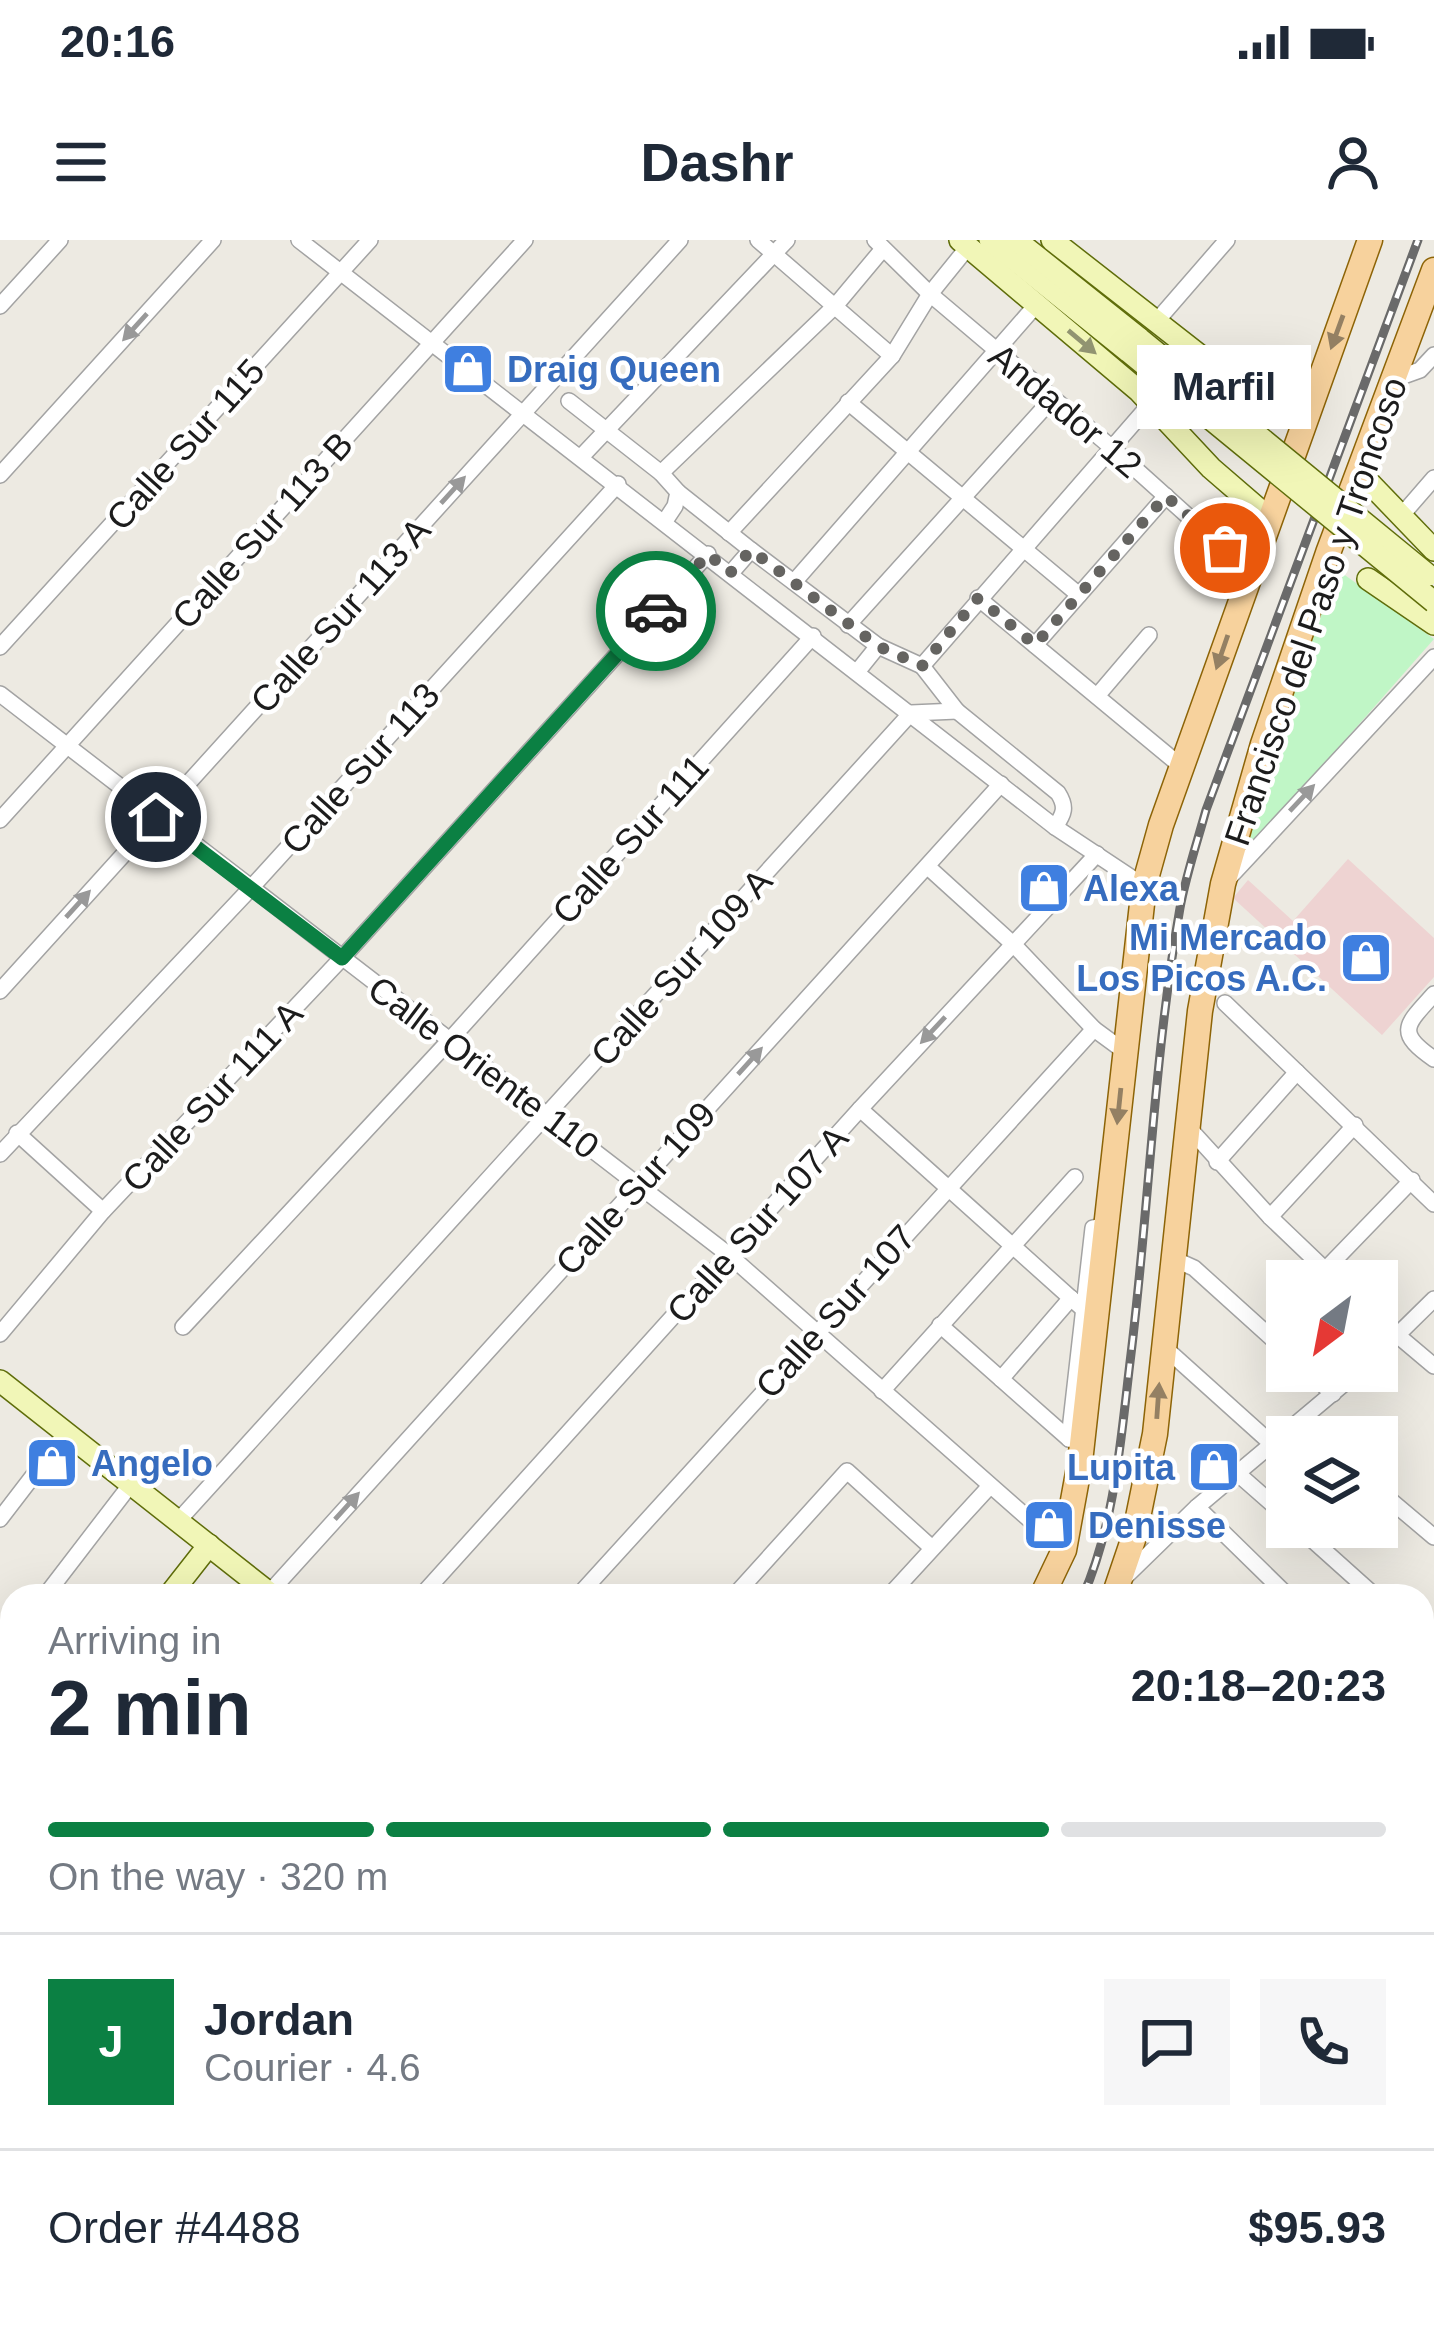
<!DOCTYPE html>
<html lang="en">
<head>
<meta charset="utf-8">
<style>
  :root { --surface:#fff; --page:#f6f6f7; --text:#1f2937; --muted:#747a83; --line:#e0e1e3; --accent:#0b8043 }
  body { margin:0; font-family:Helvetica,sans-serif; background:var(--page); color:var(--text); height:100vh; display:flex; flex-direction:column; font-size:45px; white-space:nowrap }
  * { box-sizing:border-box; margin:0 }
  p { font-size:39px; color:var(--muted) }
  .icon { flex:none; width:66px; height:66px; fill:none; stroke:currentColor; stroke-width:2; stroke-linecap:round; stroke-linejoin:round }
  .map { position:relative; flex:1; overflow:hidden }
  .details { position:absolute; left:0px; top:1344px; width:1434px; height:744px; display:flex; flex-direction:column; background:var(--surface); border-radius:36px 36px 0 0; box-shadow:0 12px 48px #0002 }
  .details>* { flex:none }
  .needle { width:78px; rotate:212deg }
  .controls { position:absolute; left:1266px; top:1020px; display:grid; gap:24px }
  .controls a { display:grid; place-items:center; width:132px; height:132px; border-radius:0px; background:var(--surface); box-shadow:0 12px 48px #0002; font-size:60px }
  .pin { position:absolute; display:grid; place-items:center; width:102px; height:102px; color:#fff; margin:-51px; border:6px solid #fff; border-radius:50%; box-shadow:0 3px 12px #0007 }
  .courier { position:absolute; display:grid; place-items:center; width:120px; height:120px; margin:-60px; border:9px solid #0b8043; border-radius:50%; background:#fff; color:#222; box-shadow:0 3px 15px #0007 }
  .bubble { position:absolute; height:84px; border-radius:0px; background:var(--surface); box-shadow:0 12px 48px #0002; font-size:39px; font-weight:700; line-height:84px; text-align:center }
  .headline em { font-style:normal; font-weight:700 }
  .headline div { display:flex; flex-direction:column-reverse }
  .headline { display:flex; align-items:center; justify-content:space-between; height:204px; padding:0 48px }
  h1 { font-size:78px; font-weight:700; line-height:90px }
  .bar { display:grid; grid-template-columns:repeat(4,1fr); gap:18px 12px; align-content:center; height:144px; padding:0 48px }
  .bar i { height:15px; border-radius:9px; background:var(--line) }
  .bar .active { background:var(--accent) }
  .bar p { grid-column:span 4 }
  .line { display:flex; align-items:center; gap:30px; padding:0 48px; border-top:3px solid var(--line) }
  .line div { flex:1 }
  .round { display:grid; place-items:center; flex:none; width:126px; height:126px; border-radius:0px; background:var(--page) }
  .status { display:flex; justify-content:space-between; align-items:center; height:84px; padding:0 60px; background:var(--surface); direction:ltr }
  .status svg { height:33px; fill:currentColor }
  header { display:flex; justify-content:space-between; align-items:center; height:156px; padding:0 48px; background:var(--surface); font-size:54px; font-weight:700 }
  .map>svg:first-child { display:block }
  .commercial { fill:#eed3d2 }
  .park { fill:#c0f6c6 }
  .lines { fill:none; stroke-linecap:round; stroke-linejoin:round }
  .street-casing { stroke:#a3a3a3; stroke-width:18 }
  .secondary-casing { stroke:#5f6d0a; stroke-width:24 }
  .primary-casing { stroke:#8d6407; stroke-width:27 }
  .street { stroke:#fff; stroke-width:15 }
  .secondary { stroke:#f1f6b7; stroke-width:21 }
  .primary { stroke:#f7d29d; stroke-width:24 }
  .rail-casing { stroke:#6a6a6a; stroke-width:9 }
  .rail { stroke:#fff; stroke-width:4.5; stroke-dasharray:14; stroke-linecap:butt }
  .secondary-bridge-casing { stroke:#5f6d0a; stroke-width:24; stroke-linecap:butt }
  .secondary-bridge { stroke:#f1f6b7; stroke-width:21 }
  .oneway { fill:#999 }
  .oneway2 { fill:#948063 }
  .oneway3 { fill:#919471 }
  .done { stroke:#656461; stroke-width:12; stroke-dasharray:0 21.6 }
  .route { stroke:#0b8043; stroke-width:15 }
  .labels { text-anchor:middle; stroke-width:9; stroke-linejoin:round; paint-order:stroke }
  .shop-label { font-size:36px; font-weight:bold; fill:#366cbe; stroke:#fff; text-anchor:start }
  .street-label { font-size:36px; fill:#1c1c1c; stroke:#fff }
</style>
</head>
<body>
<div class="status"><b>20:16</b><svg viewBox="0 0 49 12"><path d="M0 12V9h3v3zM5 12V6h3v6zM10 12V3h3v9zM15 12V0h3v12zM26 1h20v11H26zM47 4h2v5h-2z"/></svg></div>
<header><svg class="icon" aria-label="menu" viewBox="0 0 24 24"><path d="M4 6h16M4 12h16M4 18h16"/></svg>Dashr<svg class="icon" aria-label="person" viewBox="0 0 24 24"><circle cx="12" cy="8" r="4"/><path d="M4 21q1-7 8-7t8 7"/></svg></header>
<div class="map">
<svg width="1434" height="2088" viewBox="0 0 1434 2088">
  <rect width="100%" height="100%" fill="#edeae2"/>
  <path class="commercial" d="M 1348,619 L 1434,698 L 1434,737 L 1382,795 L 1233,658 L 1248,640 L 1293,681 Z"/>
  <path class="park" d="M 1328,323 L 1434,399 L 1230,631 Z"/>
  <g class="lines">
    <g class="street-casing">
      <g id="street">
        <path d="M 299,0 L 1055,587 L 1144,646"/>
        <path d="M 758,0 L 892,116"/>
        <path d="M 875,0 L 930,54 L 1111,207 L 1249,331"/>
        <path d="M 0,66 L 60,0"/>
        <path d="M 1155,83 L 1227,0"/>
        <path d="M 1395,139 L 1420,130 L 1434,115"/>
        <path d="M 569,161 L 661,233 L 678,252 L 675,266 L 665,281"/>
        <path d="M 848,162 L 1079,355"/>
        <path d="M 581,217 L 787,0"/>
        <path d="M 661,233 L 836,65 L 882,10"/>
        <path d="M 0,235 L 213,0"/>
        <path d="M 678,252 L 751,310"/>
        <path d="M 1401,276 L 1434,238"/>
        <path d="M 729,293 L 892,116 L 930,54 L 968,7"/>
        <path d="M 731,333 L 751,310 L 878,406 L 857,432"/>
        <path d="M 794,342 L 1037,64"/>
        <path d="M 978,358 L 1182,527"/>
        <path d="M 848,385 L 1052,159"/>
        <path d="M 1035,405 L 1166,256"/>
        <path d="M 878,406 L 922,426 L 1172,139"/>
        <path d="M 0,407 L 370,0"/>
        <path d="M 922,426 L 957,471 L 1058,553 C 1067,567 1064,574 1055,587"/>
        <path d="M 0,454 L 729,1015 L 1064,1310"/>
        <path d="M 1097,456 L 1149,395"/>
        <path d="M 0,580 L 525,0"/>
        <path d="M 928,627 L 1013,704 L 1094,789 L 1124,811"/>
        <path d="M 1229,638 L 1434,417"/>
        <path d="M 0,751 L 680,0"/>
        <path d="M 1434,754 C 1406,785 1395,792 1434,819"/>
        <path d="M 1225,763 L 1434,964"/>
        <path d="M 860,869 L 1083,1069"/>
        <path d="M 1187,886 L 1270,977 L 1337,1041"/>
        <path d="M 17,893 L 103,971"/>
        <path d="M 0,914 L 250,649 L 618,244"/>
        <path d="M 1217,922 L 1297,832"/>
        <path d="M 1270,977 L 1355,885"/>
        <path d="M 1174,1019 L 1194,1028 L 1287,1112"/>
        <path d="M 1325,1030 L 1412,940"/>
        <path d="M 1377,1078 L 1434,1126"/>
        <path d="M 940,1085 L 1069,1199"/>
        <path d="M 183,1087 L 448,802 L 813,396"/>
        <path d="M 0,1094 L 103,971 L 342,718 L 708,314"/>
        <path d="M 1164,1107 L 1273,1205"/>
        <path d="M 1377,1115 L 1434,1059"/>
        <path d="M 1308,1131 L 1333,1154"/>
        <path d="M 1001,1139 L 1071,1058"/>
        <path d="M 882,1151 L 1075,937"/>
        <path d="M 1069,1199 L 1093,988 L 1106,985"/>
        <path d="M 1237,1233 L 1287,1277"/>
        <path d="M 1377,1249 L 1434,1297"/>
        <path d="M 1197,1267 L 1288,1356"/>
        <path d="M 0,1279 L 66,1193"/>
        <path d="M 178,1281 L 911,473 L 957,471"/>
        <path d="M 1298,1287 L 1375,1356"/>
        <path d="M 1123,1339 L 1197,1267 L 1359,1131"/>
        <path d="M 269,1353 L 1001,544"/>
        <path d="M 45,1356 L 131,1244"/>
        <path d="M 421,1356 L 860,869 L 1097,614"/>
        <path d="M 578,1356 L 1094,789"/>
        <path d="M 734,1356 L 847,1231 L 932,1308"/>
        <path d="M 889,1356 L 990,1246"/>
        <path d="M 1422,1398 L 1434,1407"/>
        <path d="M 0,1414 L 12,1398"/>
        <path d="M 1422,1472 L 1434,1481"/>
        <path d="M 0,1562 L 12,1571"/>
        <path d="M 1422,1803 L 1434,1813"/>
        <path d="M 0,1846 L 12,1832"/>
        <path d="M 1422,1895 L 1434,1904"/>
        <path d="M 1422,2006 L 1434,2018"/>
        <path d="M 0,2010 L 12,2019"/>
        <path d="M 83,2076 L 98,2088"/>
        <path d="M 313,2076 L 389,2082"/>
        <path d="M 914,2076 L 928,2088"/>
        <path d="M 1344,2088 L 1354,2076"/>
      </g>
    </g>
    <g class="secondary-casing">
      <g id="secondary">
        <path d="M 960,0 L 1139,151 L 1211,228 L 1270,279"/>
        <path d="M 990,0 L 1129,112"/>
        <path d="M 1016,0 L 1140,99"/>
        <path d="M 1052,0 L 1235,143 L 1304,183"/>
        <path d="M 1360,233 L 1434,310"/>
        <path d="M 1368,339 L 1434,384"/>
        <path d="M 0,1141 L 273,1356"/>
        <path d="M 169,1356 L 209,1305"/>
        <path d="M 0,1553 L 12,1540"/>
        <path d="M 1167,2076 L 1181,2088"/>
      </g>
    </g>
    <g class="primary-casing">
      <g id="primary">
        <path d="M 1042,1356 L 1064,1310 L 1080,1222 L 1144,646 L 1161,585 L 1370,0"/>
        <path d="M 1114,1356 L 1134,1297 L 1155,1194 L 1200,771 L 1223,644 L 1263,504 L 1328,313 L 1434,30"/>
        <path d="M 481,2088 L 488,2076"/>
        <path d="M 553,2088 L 560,2076"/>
      </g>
    </g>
    <use href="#street" class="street"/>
    <use href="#secondary" class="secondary"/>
    <use href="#primary" class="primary"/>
    <g class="rail-casing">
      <g id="rail">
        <path d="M 1083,1356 C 1116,1280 1121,1195 1131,1114 C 1149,966 1154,816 1180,668 C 1186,635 1197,603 1206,570 L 1418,0"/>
        <path d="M 509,2088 L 516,2076"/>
      </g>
    </g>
    <use href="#rail" class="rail"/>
    <g class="secondary-bridge-casing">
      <g id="secondary-bridge">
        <path d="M 1140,99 L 1428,335"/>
        <path d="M 1129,112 L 1434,362"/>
      </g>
    </g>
    <use href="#secondary-bridge" class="secondary-bridge"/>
  </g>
  <defs><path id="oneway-solid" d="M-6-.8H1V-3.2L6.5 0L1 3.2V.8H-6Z" transform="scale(3)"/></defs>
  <g class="oneway">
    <use href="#oneway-solid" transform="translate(135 87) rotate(132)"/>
    <use href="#oneway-solid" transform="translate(453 250) rotate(-48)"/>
    <use href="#oneway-solid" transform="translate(1302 558) rotate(-47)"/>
    <use href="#oneway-solid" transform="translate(78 664) rotate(-48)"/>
    <use href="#oneway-solid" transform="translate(933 790) rotate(133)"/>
    <use href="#oneway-solid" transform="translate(750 821) rotate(-48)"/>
    <use href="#oneway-solid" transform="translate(347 1266) rotate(-48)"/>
  </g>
  <g class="oneway2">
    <use href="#oneway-solid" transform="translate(1337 92) rotate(110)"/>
    <use href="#oneway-solid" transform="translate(1222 412) rotate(109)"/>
    <use href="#oneway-solid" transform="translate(1119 866) rotate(96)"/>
    <use href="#oneway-solid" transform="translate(1158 1161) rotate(-86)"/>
  </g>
  <use class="oneway3" href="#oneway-solid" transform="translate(1082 102) rotate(40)"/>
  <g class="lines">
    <path class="done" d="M 656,371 L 708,314 L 730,333 L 751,310 L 878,406 L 922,426 L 978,358 L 1035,405 L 1166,256 L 1225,308"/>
    <path class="route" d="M 156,577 L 342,718 L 656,371"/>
  </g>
  <defs>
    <g id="shop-square" transform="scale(2.7)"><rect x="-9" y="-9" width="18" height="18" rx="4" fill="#3f7fe0" stroke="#fff"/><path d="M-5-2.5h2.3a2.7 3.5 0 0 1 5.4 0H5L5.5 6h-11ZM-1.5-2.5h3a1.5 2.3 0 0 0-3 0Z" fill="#fff"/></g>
  </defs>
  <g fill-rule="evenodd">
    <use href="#shop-square" x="468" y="129"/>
    <use href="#shop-square" x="1044" y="648"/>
    <use href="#shop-square" x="1366" y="718"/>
    <use href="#shop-square" x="52" y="1223"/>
    <use href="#shop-square" x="1214" y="1227"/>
    <use href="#shop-square" x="1049" y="1285"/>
  </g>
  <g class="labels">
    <g class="shop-label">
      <text x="507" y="142">Draig Queen</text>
      <text x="1083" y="661">Alexa</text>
      <text x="1327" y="710" text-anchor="end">Mi Mercado<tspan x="1327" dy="41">Los Picos A.C.</tspan></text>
      <text x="91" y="1236">Angelo</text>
      <text x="1175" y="1240" text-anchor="end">Lupita</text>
      <text x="1088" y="1298">Denisse</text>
    </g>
    <g class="street-label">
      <text transform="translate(1066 170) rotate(40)" y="13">Andador 12</text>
      <text transform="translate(185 204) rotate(-48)" y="13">Calle Sur 115</text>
      <text transform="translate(262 290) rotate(-48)" y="13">Calle Sur 113 B</text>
      <text transform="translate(1315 371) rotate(-71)" y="13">Francisco del Paso y Troncoso</text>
      <text transform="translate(340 375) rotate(-48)" y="13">Calle Sur 113 A</text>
      <text transform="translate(360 528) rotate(-48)" y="13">Calle Sur 113</text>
      <text transform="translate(630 599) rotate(-48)" y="13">Calle Sur 111</text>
      <text transform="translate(681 727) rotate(-48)" y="13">Calle Sur 109 A</text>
      <text transform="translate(484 827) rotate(37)" y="13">Calle Oriente 110</text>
      <text transform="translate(212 856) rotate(-47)" y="13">Calle Sur 111 A</text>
      <text transform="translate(635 948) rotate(-48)" y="13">Calle Sur 109</text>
      <text transform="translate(757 984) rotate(-48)" y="13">Calle Sur 107 A</text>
      <text transform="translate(835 1071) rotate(-48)" y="13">Calle Sur 107</text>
    </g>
  </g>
</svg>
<div class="controls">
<a><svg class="needle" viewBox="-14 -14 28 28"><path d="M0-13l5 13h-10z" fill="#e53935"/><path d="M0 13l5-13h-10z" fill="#747a83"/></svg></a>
<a><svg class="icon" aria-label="layers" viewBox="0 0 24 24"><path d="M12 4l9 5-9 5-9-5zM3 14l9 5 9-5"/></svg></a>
</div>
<div class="pin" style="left:1225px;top:308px;background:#ea580c"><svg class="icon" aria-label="bag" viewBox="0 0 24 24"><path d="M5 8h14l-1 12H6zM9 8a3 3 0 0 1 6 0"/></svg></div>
<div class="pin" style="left:156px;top:577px;background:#1f2937"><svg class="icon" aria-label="home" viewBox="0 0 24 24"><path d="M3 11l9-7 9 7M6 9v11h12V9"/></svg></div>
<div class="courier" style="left:656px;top:371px"><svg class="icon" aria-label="car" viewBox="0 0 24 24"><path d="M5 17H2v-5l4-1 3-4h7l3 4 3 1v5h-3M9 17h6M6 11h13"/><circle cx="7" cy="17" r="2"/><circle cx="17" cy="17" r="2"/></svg></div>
<div class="bubble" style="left:1137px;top:105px;width:174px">Marfil</div>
<section class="details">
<div class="headline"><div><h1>2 min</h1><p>Arriving in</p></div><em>20:18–20:23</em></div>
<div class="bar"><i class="active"></i><i class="active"></i><i class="active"></i><i></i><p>On the way · 320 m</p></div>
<div class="line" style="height:216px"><b class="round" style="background:var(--accent);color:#fff">J</b><div><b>Jordan</b><p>Courier · 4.6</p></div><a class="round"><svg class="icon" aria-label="chat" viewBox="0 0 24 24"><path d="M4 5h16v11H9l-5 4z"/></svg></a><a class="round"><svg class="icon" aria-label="phone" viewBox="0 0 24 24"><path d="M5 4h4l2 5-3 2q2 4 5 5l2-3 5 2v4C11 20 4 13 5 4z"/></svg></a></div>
<div class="line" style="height:156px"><div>Order #4488</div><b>$95.93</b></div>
</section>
</div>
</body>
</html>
